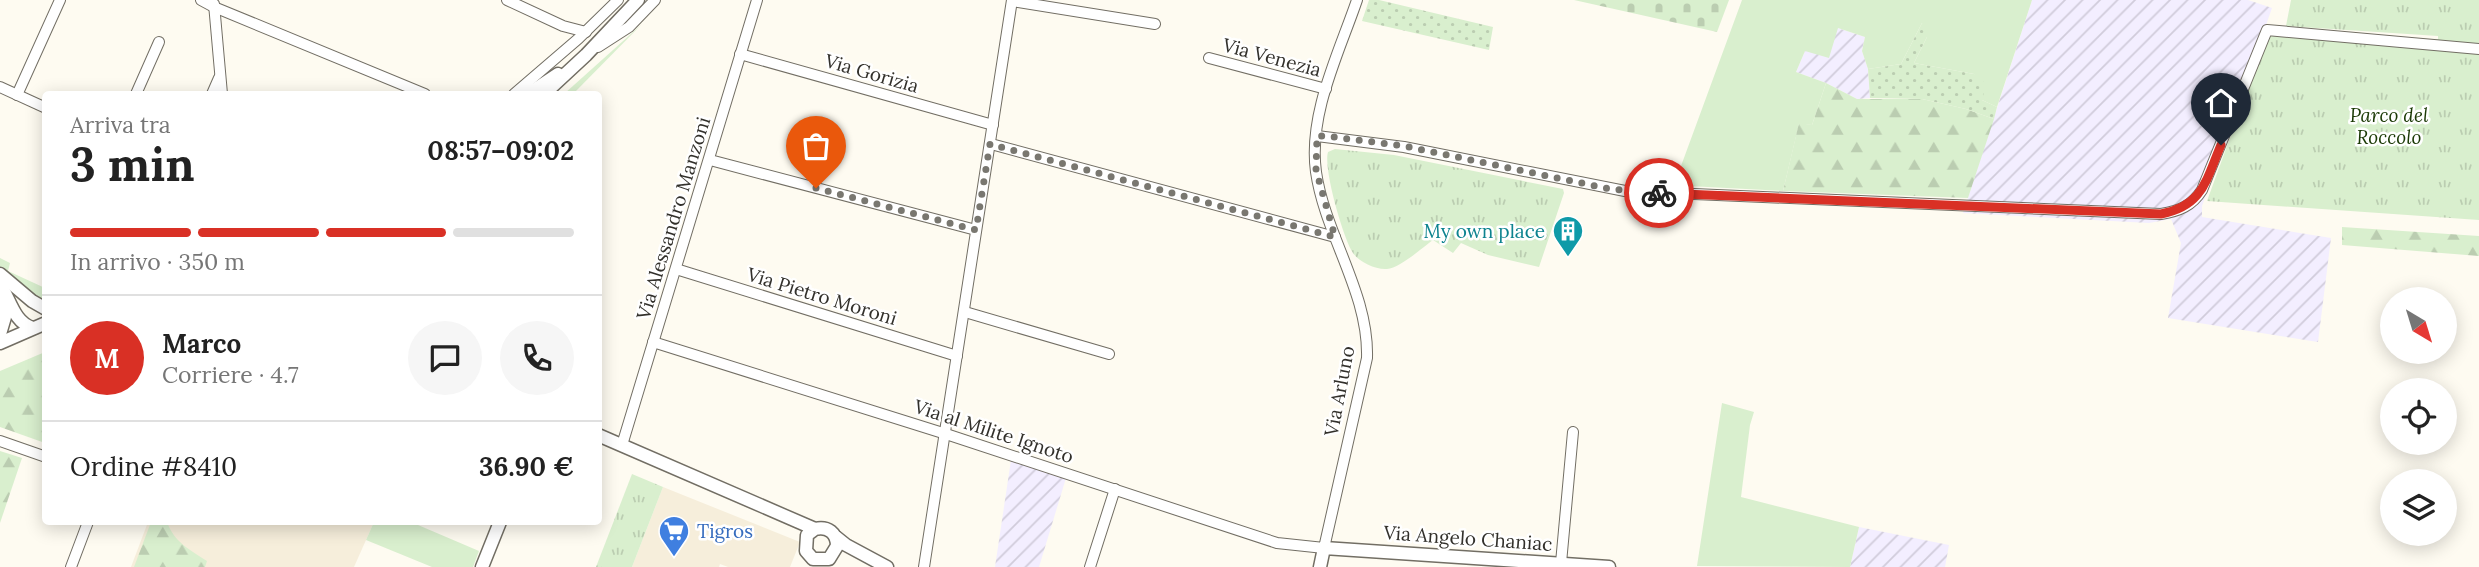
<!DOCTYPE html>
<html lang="it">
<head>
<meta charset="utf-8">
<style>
  :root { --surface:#fff; --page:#f6f6f6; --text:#222; --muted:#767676; --line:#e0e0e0; --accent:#d93025 }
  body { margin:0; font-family:Lora,serif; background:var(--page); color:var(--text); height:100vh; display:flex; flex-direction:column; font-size:26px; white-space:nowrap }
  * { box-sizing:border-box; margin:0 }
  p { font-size:23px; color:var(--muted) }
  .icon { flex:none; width:38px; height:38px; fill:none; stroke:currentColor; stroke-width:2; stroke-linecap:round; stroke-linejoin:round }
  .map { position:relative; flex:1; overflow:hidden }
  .side { position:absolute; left:42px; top:91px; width:560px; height:434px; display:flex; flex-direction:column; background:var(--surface); border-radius:7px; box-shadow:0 4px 18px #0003 }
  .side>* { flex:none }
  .needle { width:46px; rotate:142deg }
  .controls { position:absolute; left:2380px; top:287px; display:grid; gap:14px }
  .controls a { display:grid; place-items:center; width:77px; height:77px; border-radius:50%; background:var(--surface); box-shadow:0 4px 18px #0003; font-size:35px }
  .pin { position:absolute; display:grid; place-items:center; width:60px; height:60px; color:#fff; margin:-72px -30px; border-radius:50% 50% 50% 0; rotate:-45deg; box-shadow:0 0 7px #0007 }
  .pin .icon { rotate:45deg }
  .courier { position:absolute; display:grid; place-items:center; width:70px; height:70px; margin:-35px; border:5px solid #d93025; border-radius:50%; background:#fff; color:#222; box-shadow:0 2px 9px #0007 }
  .headline em { font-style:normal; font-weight:700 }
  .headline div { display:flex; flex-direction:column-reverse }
  .headline { display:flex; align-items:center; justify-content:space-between; height:119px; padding:0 28px }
  h1 { font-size:46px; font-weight:700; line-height:52px }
  .bar { display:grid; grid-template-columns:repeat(4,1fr); gap:10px 7px; align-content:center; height:84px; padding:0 28px }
  .bar i { height:9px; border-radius:5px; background:var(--line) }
  .bar .selected { background:var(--accent) }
  .bar p { grid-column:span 4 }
  .line { display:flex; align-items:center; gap:18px; padding:0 28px; border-top:2px solid var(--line) }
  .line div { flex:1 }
  .round { display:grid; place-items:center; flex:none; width:74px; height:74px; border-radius:37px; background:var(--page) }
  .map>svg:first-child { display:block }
  .built { fill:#f6eedb }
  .industrial { fill:url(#industrial-furrows) }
  .grass { fill:#d9efce }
  .forest { fill:url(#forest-firs) }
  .cemetery { fill:url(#cemetery-stones) }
  .park { fill:url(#park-tufts) }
  .garden { fill:url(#garden-dots) }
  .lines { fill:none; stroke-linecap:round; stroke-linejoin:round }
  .street-casing { stroke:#726e64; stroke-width:12 }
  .secondary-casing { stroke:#726e64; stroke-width:15 }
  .street { stroke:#fff; stroke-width:10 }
  .secondary { stroke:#fff; stroke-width:12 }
  .done { stroke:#797770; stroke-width:7; stroke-dasharray:0 12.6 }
  .route { stroke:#d93025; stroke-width:9 }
  .labels { text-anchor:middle; stroke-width:5; stroke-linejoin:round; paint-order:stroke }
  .street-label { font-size:19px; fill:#32302b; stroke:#fff }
  .park-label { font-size:19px; font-style:italic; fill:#1a3904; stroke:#fff }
  .culture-label { font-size:19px; fill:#0d838f; stroke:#fff; text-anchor:end }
  .shop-label { font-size:19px; fill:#366cbe; stroke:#fff; text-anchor:start }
</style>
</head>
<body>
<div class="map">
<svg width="2479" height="567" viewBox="0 0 2479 567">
  <defs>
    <pattern id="industrial-furrows" width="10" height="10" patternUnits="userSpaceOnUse" patternTransform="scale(1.75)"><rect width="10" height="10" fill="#f3eeff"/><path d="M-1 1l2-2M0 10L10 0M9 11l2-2" fill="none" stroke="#d1ccdb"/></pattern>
    <pattern id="forest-firs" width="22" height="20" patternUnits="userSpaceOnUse" patternTransform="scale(1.75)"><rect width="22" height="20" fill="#d9efce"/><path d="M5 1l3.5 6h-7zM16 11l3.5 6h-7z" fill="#bbcdb1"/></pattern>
    <pattern id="cemetery-stones" width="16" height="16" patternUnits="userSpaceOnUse" patternTransform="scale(1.75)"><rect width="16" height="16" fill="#d9efce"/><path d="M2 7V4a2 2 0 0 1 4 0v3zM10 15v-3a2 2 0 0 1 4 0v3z" fill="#bbcdb1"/></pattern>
    <pattern id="park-tufts" width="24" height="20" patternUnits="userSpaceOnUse" patternTransform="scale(1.75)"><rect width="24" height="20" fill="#d9efce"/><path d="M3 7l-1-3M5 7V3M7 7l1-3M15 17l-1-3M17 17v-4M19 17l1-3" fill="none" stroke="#bbcdb1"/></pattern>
    <pattern id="garden-dots" width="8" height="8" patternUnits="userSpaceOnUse" patternTransform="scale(1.75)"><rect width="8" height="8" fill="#d9efce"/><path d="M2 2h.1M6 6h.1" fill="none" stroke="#bbcdb1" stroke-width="1.8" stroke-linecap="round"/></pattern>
  </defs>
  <rect width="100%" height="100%" fill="#fefbf1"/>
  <g class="built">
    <path d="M 663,487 L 800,542 L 790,567 L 728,567 L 720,564 L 719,567 L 632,567 Z"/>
    <path d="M 148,522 L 374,522 L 354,567 L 131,567 Z"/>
  </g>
  <g class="industrial">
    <path d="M 2032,0 L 2248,0 L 2272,8 L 2202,206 L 2202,217 L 2331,238 L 2318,342 L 2168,318 L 2181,243 L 2171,219 L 2149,223 L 1963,213 Z"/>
    <path d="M 1838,28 L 1865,37 L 1862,51 L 1868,69 L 1870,98 L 1857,99 L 1826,83 L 1796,72 L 1805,51 Z"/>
    <path d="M 1011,460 L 1066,478 L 1039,567 L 995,567 Z"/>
    <path d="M 1859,527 L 1949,545 L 1945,567 L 1850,567 Z"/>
  </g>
  <g class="grass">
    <path d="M 1742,0 L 2032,0 L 1997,107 L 1982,100 L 1974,74 L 1914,63 L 1927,37 L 1922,23 L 1901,64 L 1868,69 L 1862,51 L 1865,37 L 1838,28 L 1829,58 L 1805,51 L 1796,72 L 1826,83 L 1812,125 L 1799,124 L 1783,191 L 1669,185 L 1681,166 Z"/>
    <path d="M 642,24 L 573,94 L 564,94 Z"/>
    <path d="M 0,258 L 10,263 L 8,271 L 45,288 L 45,305 L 0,269 Z"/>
    <path d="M 1722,403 L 1754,412 L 1750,425 L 1741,497 L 1859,527 L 1850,567 L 1697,566 Z"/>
    <path d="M 374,522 L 411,522 L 479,551 L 473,567 L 432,567 L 366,540 Z"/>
  </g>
  <g class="forest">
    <path d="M 1826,83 L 1857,99 L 1922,99 L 1966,109 L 1994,119 L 1968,198 L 1783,191 L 1799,123 L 1812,125 Z"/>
    <path d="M 2342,227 L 2479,236 L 2479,256 L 2342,245 Z"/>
    <path d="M 45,352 L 45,443 L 0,427 L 0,371 Z"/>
    <path d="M 0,451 L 22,458 L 0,523 Z"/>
    <path d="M 151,522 L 167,522 C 174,542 190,550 207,561 L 205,567 L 134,567 Z"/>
  </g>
  <path class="cemetery" d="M 1574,0 L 1729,0 L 1717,32 Z"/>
  <g class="park">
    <path d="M 2291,0 L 2479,0 L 2479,220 L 2207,201 L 2267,36 L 2438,39 L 2438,36 L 2286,26 Z"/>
    <path d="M 1335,149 L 1394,155 L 1563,189 L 1564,193 L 1539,267 L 1488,255 L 1461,243 L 1453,253 L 1433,240 C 1422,248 1400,268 1387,269 C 1376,270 1359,262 1353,253 C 1343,238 1323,168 1328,152 Z"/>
    <path d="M 632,474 L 663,487 L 632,567 L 596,567 Z"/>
  </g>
  <g class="garden">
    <path d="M 1369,0 L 1379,0 L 1493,27 L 1489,50 L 1362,21 Z"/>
    <path d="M 1922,23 L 1928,27 L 1927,37 L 1914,63 L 1974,74 L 1986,84 L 1982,100 L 1997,107 L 1994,119 L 1966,109 L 1922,99 L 1870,98 L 1868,69 L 1901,64 Z"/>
  </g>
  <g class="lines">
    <g class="street-casing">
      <g id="street">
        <path d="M 201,0 L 214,7 L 425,94"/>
        <path d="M 507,0 L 563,26 L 586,32"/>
        <path d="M 1012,1 L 1155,24"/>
        <path d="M 214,4 L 222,94"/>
        <path d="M 598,47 L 629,27 L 655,0"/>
        <path d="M 740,54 L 993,125"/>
        <path d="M 1209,58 L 1326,89"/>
        <path d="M 0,87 L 46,108"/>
        <path d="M 136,94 L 159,42"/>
        <path d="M 212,94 L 219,78"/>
        <path d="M 514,94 L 578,39 L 618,0"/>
        <path d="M 17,95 L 60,0"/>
        <path d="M 1317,136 L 1404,147 L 1625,191 L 2161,214 C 2179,211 2192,206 2202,190 L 2267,30 L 2479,49"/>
        <path d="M 991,144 L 1335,237"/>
        <path d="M 710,160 L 976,230"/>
        <path d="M 676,269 L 957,356"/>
        <path d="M 965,312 L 1109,354"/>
        <path d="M 653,342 L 946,434 L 1277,543 L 1324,548 L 1367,358 C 1369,293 1325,235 1316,172 C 1308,114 1339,53 1357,0"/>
        <path d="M 0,441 L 46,457"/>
        <path d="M 622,445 L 757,0"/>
        <path d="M 1561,563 L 1573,432"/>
        <path d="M 71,567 L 88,522"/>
        <path d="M 924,567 L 1012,0"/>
        <path d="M 1090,567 L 1115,489"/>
      </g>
    </g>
    <g class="secondary-casing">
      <g id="secondary">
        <path d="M 528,94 L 558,74"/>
        <path d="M 544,94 L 586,55 L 638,0"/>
        <path d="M 0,274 L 32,301 L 46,309"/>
        <path d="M 0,284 C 10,299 14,323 33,328"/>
        <path d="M 0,334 L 5,317 L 5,299"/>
        <path d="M 0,343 L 46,323"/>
        <path d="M 598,435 L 815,529 C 828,526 837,533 837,546 L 829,559 L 813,559 L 806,551 L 807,535 L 815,529"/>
        <path d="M 836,537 L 846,545 L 887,567"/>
        <path d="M 482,567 L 500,522"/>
        <path d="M 1320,567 L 1324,548 L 1609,567"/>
      </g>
    </g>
    <use href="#street" class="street"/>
    <use href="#secondary" class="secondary"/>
  </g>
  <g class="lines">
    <path class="done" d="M 816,188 L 976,230 L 990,144 L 1335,237 L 1316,170 L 1317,136 L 1326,136 L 1404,146 L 1610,189 L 1659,193"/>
    <path class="route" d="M 1659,193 L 2161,214 C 2203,206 2206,180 2221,145"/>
  </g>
  <defs>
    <g id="building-pin" transform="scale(1.575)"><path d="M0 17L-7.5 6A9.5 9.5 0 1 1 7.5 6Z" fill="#0f9aa8" stroke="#fff"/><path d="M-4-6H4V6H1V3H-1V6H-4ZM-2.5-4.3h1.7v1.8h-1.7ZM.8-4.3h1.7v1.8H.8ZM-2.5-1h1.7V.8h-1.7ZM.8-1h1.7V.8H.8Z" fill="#fff"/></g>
    <g id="supermarket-pin" transform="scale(1.575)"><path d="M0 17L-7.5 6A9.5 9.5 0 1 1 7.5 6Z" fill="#3f7fe0" stroke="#fff"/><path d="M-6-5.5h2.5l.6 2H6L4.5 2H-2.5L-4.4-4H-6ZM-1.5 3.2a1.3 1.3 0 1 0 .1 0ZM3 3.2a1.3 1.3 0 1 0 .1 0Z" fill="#fff"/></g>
  </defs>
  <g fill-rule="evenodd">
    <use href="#building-pin" x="1568" y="231"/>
    <use href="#supermarket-pin" x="674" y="531"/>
  </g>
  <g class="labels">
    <g class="street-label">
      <text transform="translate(1272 57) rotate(15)" y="7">Via Venezia</text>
      <text transform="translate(872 73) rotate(16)" y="7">Via Gorizia</text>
      <text transform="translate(673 218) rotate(-73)" y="7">Via Alessandro Manzoni</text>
      <text transform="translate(822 296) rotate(17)" y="7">Via Pietro Moroni</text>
      <text transform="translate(1339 391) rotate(-79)" y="7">Via Arluno</text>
      <text transform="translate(994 431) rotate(18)" y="7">Via al Milite Ignoto</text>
      <text transform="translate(1468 538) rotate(4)" y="7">Via Angelo Chaniac</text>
    </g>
    <g class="park-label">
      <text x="2389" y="122">Parco del<tspan x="2389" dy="22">Roccolo</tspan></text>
    </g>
    <g class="culture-label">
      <text x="1545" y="238">My own place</text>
    </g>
    <g class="shop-label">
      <text x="697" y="538">Tigros</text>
    </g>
  </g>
</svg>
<div class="controls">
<a><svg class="needle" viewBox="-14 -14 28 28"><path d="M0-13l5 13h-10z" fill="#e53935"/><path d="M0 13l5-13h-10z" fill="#767676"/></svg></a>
<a><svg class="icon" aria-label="locate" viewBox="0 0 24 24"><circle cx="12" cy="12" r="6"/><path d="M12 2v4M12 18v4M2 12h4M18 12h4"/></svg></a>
<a><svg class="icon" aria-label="layers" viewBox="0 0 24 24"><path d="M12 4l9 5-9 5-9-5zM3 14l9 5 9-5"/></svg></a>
</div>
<div class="pin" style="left:816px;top:188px;background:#ea580c"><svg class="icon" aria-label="bag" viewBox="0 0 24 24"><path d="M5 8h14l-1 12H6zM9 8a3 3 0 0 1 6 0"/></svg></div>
<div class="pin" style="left:2221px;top:145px;background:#1f2937"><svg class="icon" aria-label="home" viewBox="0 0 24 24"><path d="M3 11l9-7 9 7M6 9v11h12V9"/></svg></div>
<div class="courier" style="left:1659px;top:193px"><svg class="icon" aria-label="bike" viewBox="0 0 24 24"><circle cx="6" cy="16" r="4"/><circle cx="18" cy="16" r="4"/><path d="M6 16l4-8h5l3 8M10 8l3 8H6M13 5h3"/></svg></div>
<section class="side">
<div class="headline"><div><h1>3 min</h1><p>Arriva tra</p></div><em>08:57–09:02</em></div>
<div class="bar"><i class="selected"></i><i class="selected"></i><i class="selected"></i><i></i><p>In arrivo · 350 m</p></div>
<div class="line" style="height:126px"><b class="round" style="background:var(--accent);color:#fff">M</b><div><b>Marco</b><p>Corriere · 4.7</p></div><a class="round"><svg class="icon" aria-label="chat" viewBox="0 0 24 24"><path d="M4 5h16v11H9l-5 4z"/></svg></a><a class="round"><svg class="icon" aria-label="phone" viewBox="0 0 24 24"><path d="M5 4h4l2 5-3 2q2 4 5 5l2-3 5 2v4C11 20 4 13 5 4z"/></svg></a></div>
<div class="line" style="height:91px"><div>Ordine #8410</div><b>36.90 €</b></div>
</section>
</div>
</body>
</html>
